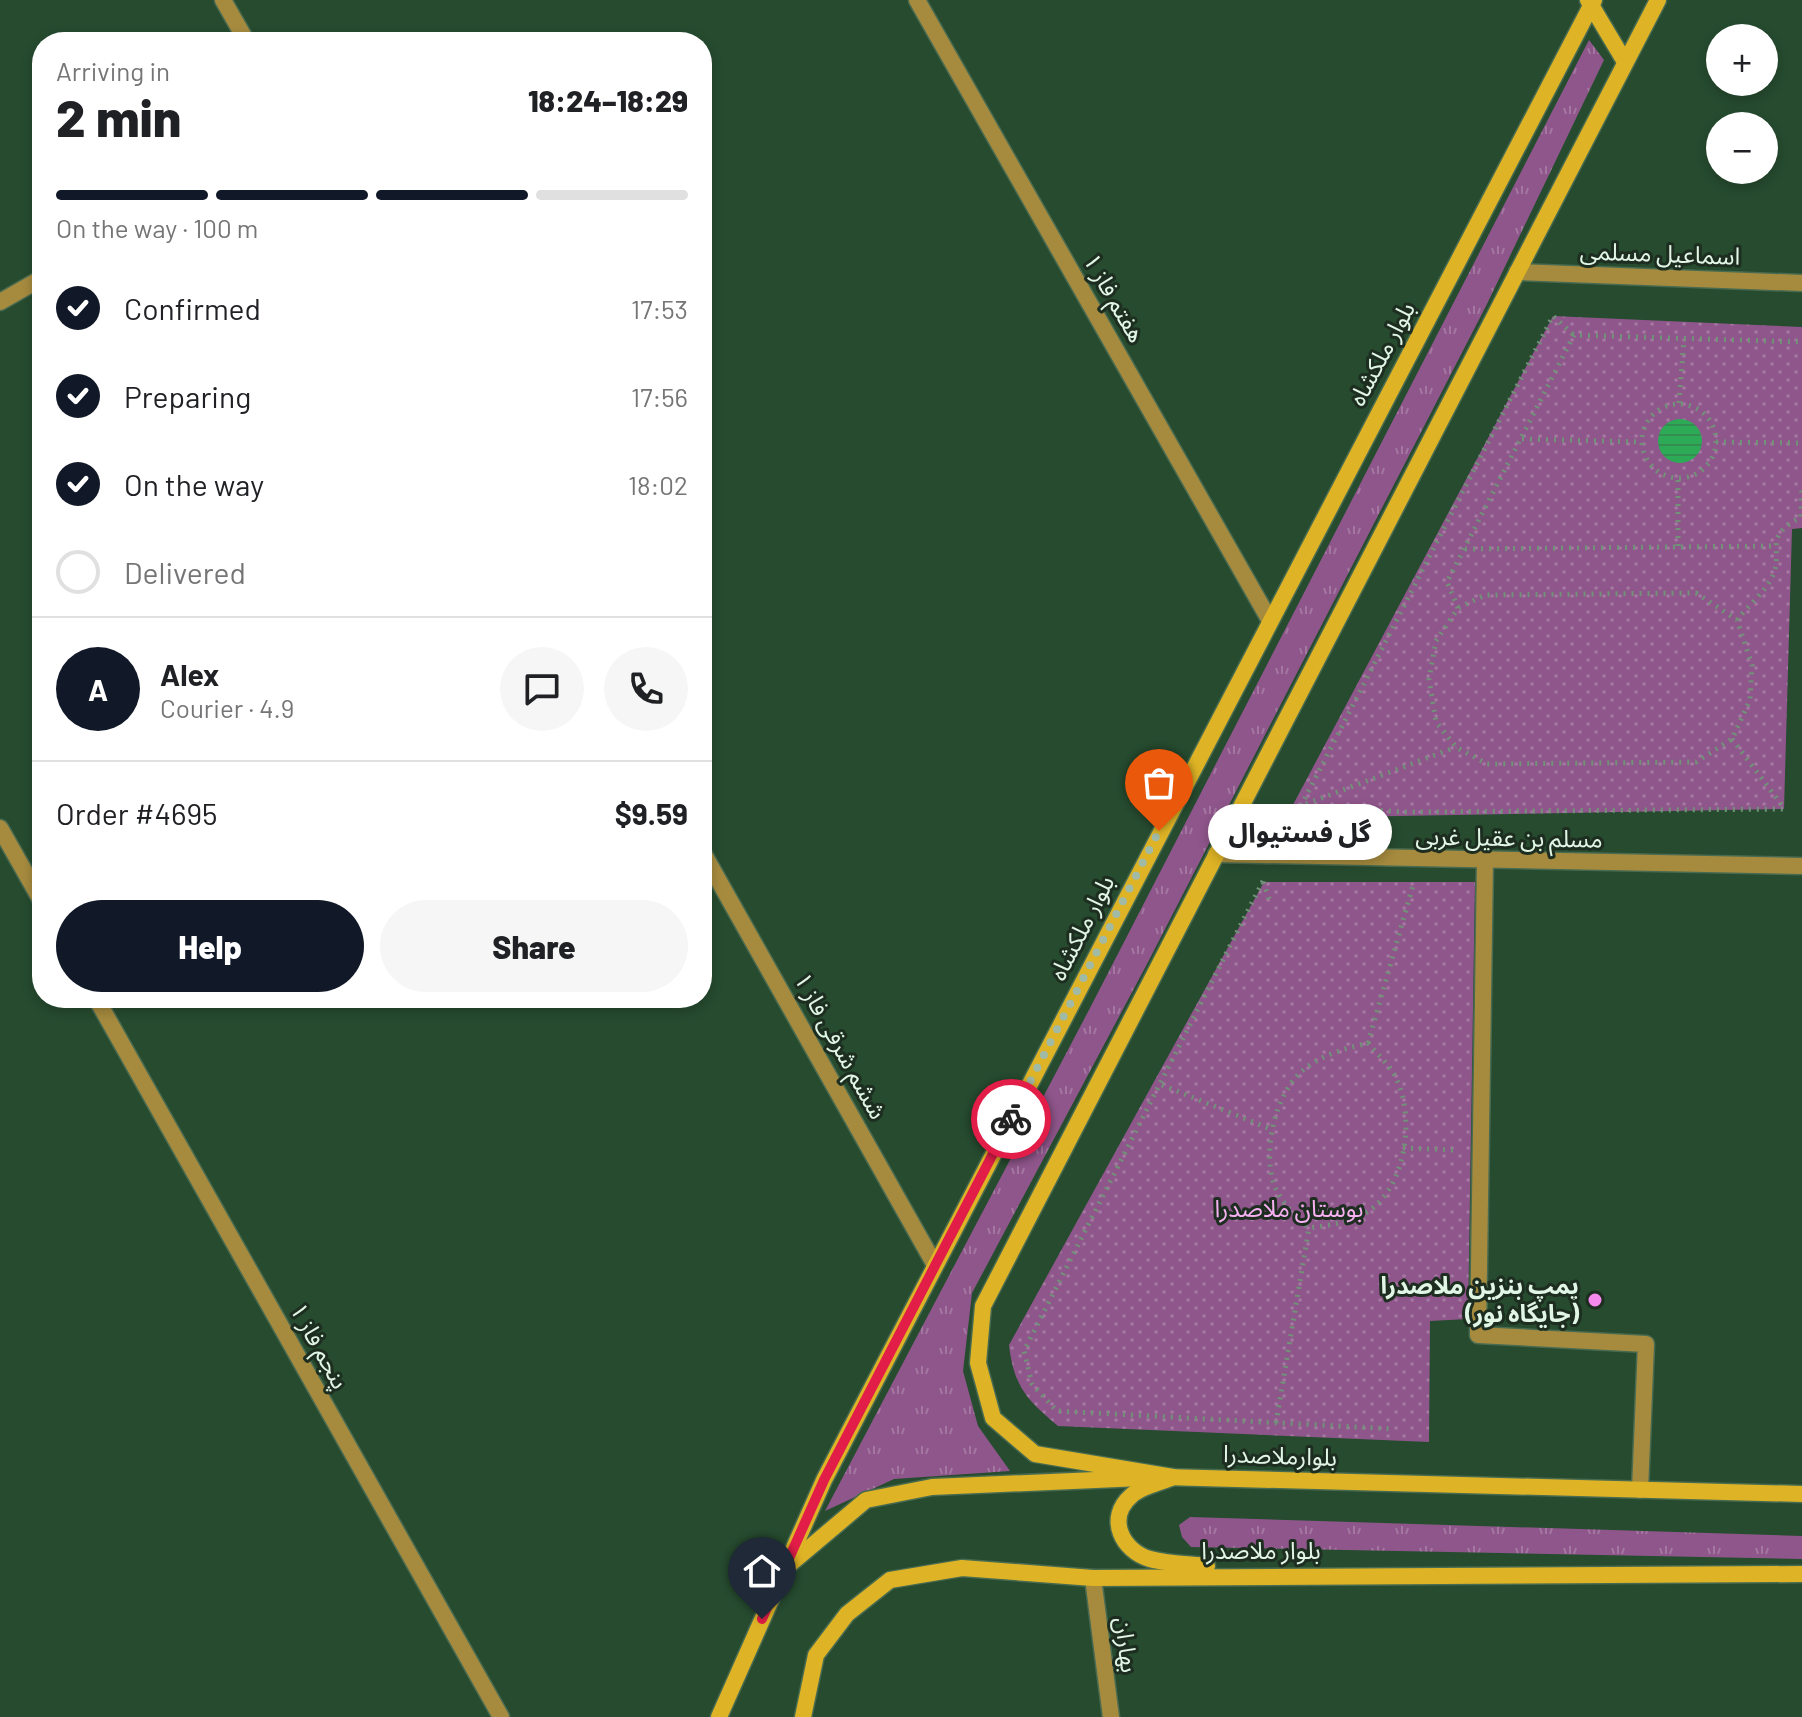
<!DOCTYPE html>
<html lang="en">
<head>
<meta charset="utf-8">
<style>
  :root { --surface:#fff; --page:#f6f6f6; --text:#202124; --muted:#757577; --line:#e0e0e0; --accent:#111827 }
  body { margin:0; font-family:Barlow,"Noto Sans Arabic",sans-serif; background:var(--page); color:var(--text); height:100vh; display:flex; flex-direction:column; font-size:30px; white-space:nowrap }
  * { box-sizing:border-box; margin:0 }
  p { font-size:26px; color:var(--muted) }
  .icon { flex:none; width:44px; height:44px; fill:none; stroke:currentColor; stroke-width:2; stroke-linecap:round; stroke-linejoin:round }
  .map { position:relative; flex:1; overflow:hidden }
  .details { position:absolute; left:32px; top:32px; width:680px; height:976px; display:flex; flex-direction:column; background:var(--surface); border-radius:32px; box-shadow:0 4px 12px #0003 }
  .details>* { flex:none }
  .controls { position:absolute; left:1706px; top:24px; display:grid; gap:16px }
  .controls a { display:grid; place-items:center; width:72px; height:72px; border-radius:50%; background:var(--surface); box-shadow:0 4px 12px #0003; font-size:40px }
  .pin { position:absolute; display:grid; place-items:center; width:68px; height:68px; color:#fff; margin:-82px -34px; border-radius:50% 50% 50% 0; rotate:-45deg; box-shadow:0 0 8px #0007 }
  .pin .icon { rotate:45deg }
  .courier { position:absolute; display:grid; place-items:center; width:80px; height:80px; margin:-40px; border:6px solid #e11d48; border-radius:50%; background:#fff; color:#222; box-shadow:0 2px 10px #0007 }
  .bubble { position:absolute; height:56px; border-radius:28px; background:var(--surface); box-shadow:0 4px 12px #0003; font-size:26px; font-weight:800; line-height:56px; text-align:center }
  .head em { font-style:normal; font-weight:800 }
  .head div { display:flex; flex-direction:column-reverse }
  .head { display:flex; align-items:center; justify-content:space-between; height:136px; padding:0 24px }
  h1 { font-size:52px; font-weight:800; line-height:60px }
  .bar { display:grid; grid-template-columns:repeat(4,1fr); gap:12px 8px; align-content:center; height:96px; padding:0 24px }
  .bar i { height:10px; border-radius:6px; background:var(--line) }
  .bar .on { background:var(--accent) }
  .bar p { grid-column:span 4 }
  .line { display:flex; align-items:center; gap:20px; padding:0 24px; border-top:2px solid var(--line) }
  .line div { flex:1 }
  .round { display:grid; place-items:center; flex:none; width:84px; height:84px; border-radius:42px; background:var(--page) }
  ol { padding:0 24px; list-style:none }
  li { display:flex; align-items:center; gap:24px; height:88px }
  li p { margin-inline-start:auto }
  li .icon { padding:8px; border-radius:50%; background:var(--accent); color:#fff; stroke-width:4 }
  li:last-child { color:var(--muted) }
  li i { width:44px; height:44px; border:4px solid var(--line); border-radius:50% }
  .cta { display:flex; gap:16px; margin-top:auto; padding:16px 24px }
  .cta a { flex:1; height:92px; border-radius:48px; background:var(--accent); color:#fff; font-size:32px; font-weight:800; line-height:92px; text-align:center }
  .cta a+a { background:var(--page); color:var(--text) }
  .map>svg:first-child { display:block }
  .grass { fill:url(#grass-tufts) }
  .park { fill:url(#park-dots) }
  .water { fill:url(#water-rules) }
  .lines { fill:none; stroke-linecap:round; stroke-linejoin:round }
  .lane-casing { stroke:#486a50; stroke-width:19 }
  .street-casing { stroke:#486a50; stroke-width:19 }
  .secondary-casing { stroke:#486a50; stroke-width:19 }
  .path { stroke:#729179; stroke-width:5; stroke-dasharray:2 6; stroke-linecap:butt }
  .lane { stroke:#a68b3f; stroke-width:16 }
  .street { stroke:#a68b3f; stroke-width:16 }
  .secondary { stroke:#deb325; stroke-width:16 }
  .done { stroke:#a0baa5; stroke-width:8; stroke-dasharray:0 14.4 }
  .route { stroke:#e11d48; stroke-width:10 }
  .poi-dot { fill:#f589ee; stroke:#1d2d20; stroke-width:3 }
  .labels { text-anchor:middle; stroke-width:6; stroke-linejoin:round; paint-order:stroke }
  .street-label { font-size:24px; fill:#e1f6e5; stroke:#1d2d20 }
  .park-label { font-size:24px; fill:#f7b1f1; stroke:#1d2d20 }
  .poi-label { font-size:24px; font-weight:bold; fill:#e1f6e5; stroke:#1d2d20; text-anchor:end }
</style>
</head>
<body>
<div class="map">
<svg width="1802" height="1717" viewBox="0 0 1802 1717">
  <defs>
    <pattern id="grass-tufts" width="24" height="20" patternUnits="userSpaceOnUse" patternTransform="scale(2)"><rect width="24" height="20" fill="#8f568b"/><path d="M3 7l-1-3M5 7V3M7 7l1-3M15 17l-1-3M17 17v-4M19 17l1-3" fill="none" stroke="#a477a1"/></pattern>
    <pattern id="park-dots" width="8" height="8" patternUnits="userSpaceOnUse" patternTransform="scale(2)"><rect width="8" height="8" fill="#8f568b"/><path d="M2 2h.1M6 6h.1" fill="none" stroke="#a477a1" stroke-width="1.8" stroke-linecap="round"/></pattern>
    <pattern id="water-rules" width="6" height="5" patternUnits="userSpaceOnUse" patternTransform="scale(2)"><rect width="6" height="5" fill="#2daa56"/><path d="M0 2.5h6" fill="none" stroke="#348d51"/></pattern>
  </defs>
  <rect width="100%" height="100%" fill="#264b2f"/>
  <g class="grass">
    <path d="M 1589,40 L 1604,60 L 1486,306 L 1147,964 L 972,1293 L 963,1371 L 978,1426 L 1010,1471 L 894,1479 L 825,1511 L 1090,1008 Z"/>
    <path d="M 1190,1517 L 1802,1536 L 1802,1559 L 1191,1547 L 1182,1537 L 1179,1525 Z"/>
  </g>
  <g class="park">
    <path d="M 1553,316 L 1802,327 L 1802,528 L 1792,529 L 1784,809 L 1286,818 Z"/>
    <path d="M 1264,882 L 1475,882 L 1468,1319 L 1430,1321 L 1429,1442 L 1058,1426 C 1027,1400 1014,1387 1009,1345 Z"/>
  </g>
  <circle class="water" cx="1680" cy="441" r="22"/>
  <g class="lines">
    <g class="lane-casing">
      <path id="lane" d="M 1485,861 L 1478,1335 L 1646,1344 L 1640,1490"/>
    </g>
    <g class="street-casing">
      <g id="street">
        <path d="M 223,0 L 247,42"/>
        <path d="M 917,0 L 1269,619"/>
        <path d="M 1517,272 L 1802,283"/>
        <path d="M 0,302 L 42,278"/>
        <path d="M 0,828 L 42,902"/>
        <path d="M 702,851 L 935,1265"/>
        <path d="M 1216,854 L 1802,866"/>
        <path d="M 96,998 L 501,1717"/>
        <path d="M 1093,1578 L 1111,1717"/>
      </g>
    </g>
    <g class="secondary-casing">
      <g id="secondary">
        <path d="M 1588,0 L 1625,62"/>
        <path d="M 1164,1477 L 1802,1494"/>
        <path d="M 1173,1477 L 1035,1454 L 993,1418 L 978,1363 L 983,1306 L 1658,0"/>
        <path d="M 1171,1478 C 1159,1483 1140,1487 1131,1496 C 1106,1518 1122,1551 1150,1559 C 1168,1564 1189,1564 1207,1566"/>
        <path d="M 789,1565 L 866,1500 L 932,1487 L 1141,1478"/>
        <path d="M 719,1717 L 824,1480 L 1594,0"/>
        <path d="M 803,1717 L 816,1655 L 847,1614 L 890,1580 L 962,1568 L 1093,1578 L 1802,1574"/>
      </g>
    </g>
    <g class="path">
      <path d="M 1679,403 L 1684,339"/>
      <circle cx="1679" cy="441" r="37"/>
      <path d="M 1522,439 L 1641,442"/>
      <path d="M 1716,442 L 1802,443"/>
      <path d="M 1678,546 L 1678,477"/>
      <path d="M 1465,549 L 1774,546"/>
      <path d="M 1696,593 L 1737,620 L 1752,665 L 1750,700 L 1732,739 L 1696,762 L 1487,764 L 1456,747 L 1436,722 L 1429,679 L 1436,641 L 1458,608 L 1485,595 Z"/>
      <path d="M 1458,608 L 1447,582 L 1574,335 L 1802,342"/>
      <path d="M 1737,620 C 1747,607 1767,590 1773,575 C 1784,547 1762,538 1801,517 L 1802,485"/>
      <path d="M 1732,739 L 1784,808"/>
      <path d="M 1306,804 L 1456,747"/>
      <path d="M 1301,806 L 1553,316 L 1574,335"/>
      <path d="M 1301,806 L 1405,812 L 1784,809"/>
      <path d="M 1263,881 L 1024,1351 L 1032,1384 L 1057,1411 L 1394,1429"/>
      <path d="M 1263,882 L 1270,901"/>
      <path d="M 1368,1043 C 1376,1052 1385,1061 1392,1071 C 1417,1109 1408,1187 1367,1212 C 1349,1223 1330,1225 1309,1228 C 1295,1216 1280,1202 1274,1184 C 1262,1148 1276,1086 1310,1065 C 1327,1053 1348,1048 1368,1043 Z"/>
      <path d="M 1368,1043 L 1414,882"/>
      <path d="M 1162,1085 L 1273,1130"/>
      <path d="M 1403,1148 L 1454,1150"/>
      <path d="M 1276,1423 L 1309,1228"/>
    </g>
    <use href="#lane" class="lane"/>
    <use href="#street" class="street"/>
    <use href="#secondary" class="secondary"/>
  </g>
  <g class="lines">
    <path class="done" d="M 1011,1119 L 1159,831"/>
    <path class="route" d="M 762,1619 L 824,1480 L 1011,1119"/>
  </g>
  <circle class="poi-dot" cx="1595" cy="1300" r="8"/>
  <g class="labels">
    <g class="street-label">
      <text transform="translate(1660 254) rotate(2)" y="8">اسماعیل مسلمی</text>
      <text transform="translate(1114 298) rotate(60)" y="8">هفتم فاز ۱</text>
      <text transform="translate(1382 354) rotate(-62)" y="8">بلوار ملکشاه</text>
      <text transform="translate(1509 838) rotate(1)" y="8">مسلم بن عقیل غربی</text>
      <text transform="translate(1082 928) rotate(-63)" y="8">بلوار ملکشاه</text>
      <text transform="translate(840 1046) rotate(61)" y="8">ششم شرقی فاز ۱</text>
      <text transform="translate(319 1346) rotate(61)" y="8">پنجم فاز ۱</text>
      <text transform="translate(1280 1456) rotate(2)" y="8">بلوارملاصدرا</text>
      <text x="1261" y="1559">بلوار ملاصدرا</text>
      <text transform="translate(1126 1645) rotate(83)" y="8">بهاران</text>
    </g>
    <g class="park-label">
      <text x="1289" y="1217">بوستان ملاصدرا</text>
    </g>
    <g class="poi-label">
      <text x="1579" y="1294">پمپ بنزین ملاصدرا<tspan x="1579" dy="28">(جایگاه نور)</tspan></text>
    </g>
  </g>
</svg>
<div class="controls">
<a>+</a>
<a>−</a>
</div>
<div class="pin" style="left:1159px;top:831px;background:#ea580c"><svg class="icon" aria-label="bag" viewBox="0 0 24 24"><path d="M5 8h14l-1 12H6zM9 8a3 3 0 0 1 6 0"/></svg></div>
<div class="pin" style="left:762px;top:1619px;background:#1f2937"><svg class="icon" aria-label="home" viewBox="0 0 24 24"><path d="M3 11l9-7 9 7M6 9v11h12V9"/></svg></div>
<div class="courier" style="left:1011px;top:1119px"><svg class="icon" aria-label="bike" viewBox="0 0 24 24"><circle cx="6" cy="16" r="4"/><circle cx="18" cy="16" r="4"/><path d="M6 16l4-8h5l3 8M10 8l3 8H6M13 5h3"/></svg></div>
<div class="bubble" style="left:1208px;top:804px;width:184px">گل فستیوال</div>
<section class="details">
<div class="head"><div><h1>2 min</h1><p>Arriving in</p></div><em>18:24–18:29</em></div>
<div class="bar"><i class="on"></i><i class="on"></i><i class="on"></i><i></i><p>On the way · 100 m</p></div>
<ol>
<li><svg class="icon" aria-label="check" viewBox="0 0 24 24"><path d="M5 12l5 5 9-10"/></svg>Confirmed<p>17:53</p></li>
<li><svg class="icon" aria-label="check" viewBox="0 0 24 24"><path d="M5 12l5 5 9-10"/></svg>Preparing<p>17:56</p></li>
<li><svg class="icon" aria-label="check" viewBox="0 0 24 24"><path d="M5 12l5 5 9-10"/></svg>On the way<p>18:02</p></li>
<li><i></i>Delivered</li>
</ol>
<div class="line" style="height:144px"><b class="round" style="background:var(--accent);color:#fff">A</b><div><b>Alex</b><p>Courier · 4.9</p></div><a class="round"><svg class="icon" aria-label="chat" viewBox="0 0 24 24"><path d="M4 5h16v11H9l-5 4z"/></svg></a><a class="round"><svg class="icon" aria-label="phone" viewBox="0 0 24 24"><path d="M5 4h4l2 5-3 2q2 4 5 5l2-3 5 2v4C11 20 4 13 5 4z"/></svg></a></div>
<div class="line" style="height:104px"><div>Order #4695</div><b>$9.59</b></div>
<div class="cta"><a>Help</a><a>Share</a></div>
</section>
</div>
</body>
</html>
